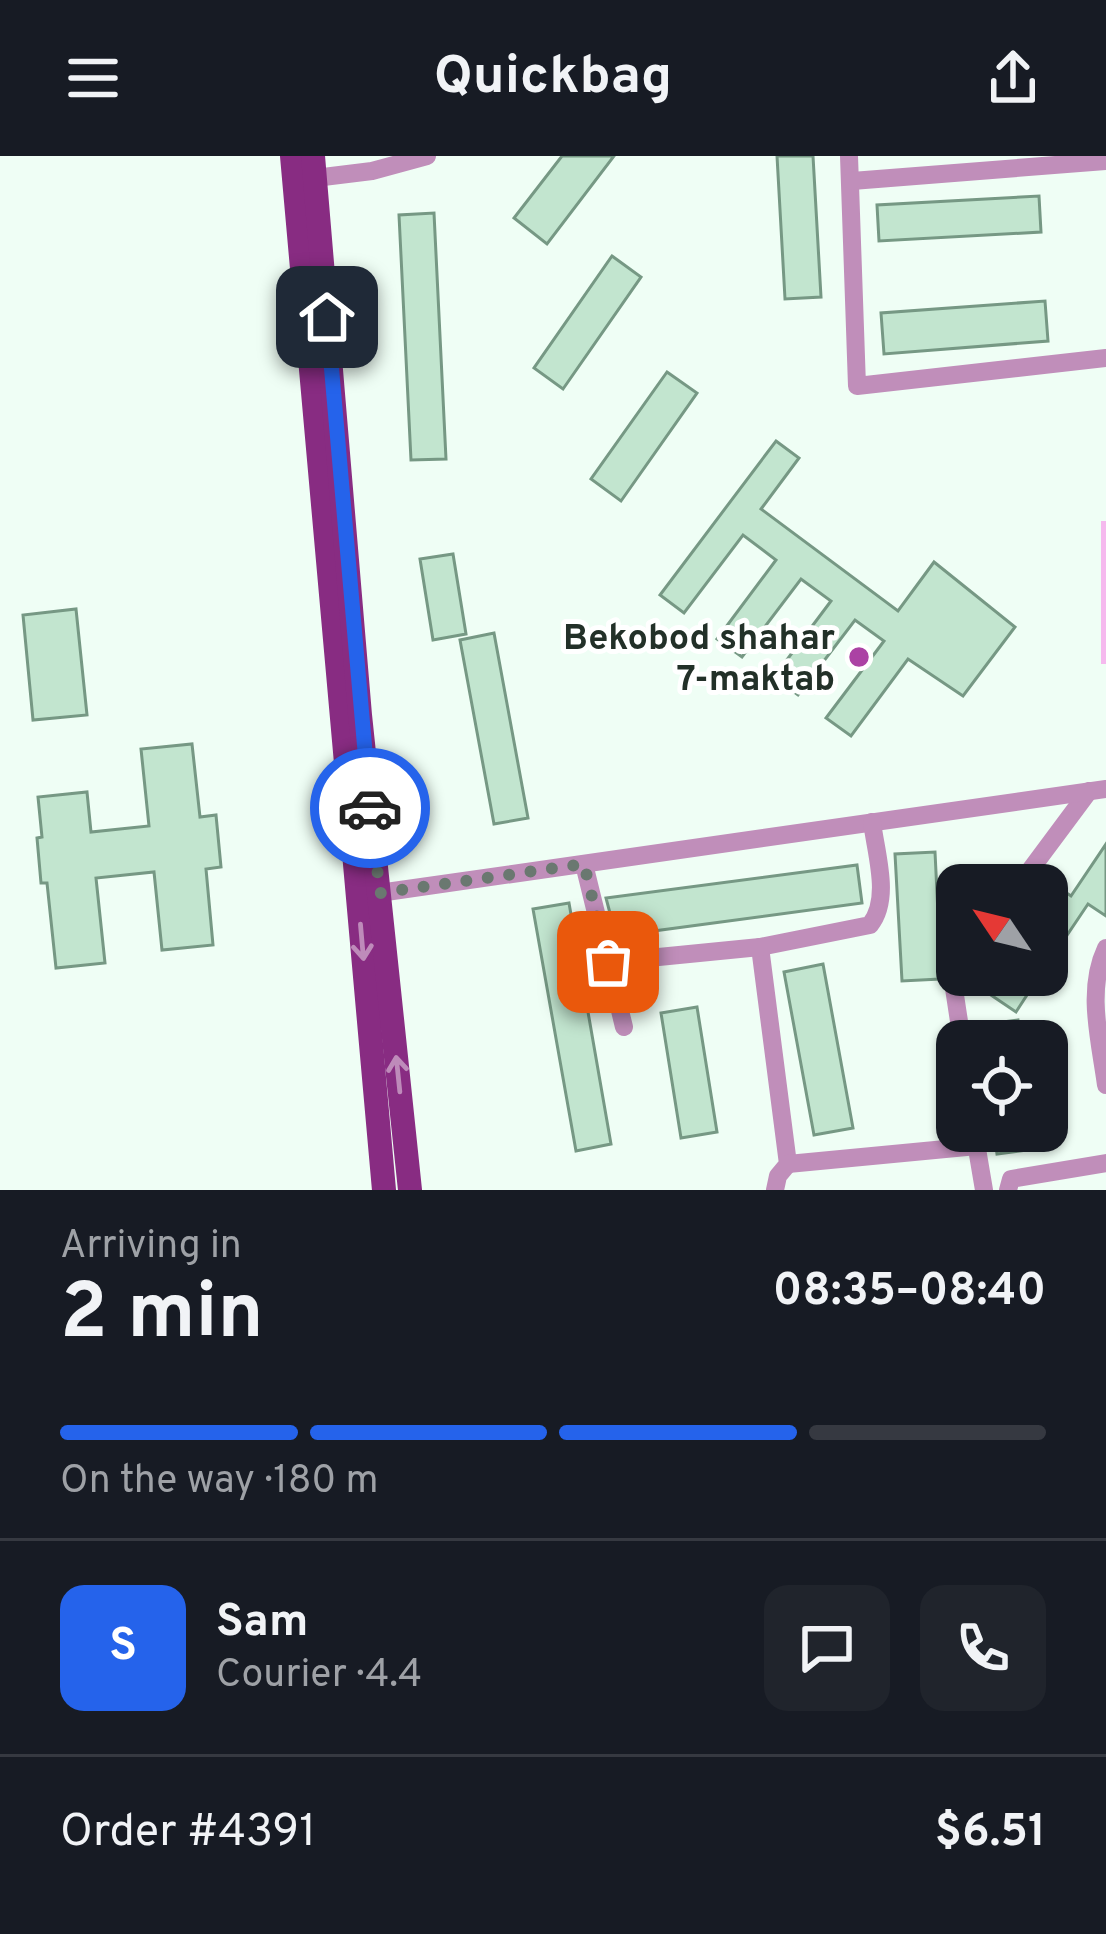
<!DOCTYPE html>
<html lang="en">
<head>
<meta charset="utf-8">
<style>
  :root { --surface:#171b24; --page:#20242c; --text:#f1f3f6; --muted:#9ea1a6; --line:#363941; --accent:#2563eb }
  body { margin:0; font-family:Overpass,sans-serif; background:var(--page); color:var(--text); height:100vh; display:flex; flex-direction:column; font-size:45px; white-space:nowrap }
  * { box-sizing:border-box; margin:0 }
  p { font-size:39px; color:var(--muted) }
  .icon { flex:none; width:66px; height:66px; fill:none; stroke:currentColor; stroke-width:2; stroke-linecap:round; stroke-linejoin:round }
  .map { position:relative; height:1034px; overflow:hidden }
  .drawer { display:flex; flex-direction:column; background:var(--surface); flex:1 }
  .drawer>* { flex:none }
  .needle { width:78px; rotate:305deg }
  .buttons { position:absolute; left:936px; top:708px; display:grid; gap:24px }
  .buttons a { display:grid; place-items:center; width:132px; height:132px; border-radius:24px; background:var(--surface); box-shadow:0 3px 9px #0004; font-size:60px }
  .pin { position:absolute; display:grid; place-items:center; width:102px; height:102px; color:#fff; margin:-51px; border-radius:24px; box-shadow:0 6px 18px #0006 }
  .courier { position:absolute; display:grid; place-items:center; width:120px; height:120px; margin:-60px; border:9px solid #2563eb; border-radius:50%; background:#fff; color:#222; box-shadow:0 3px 15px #0007 }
  .head em { font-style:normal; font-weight:700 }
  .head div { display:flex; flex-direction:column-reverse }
  .head { display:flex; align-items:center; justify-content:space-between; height:204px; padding:0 60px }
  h1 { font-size:78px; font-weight:700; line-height:90px }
  .bar { display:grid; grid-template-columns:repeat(4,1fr); gap:18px 12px; align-content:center; height:144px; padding:0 60px }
  .bar i { height:15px; border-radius:9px; background:var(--line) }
  .bar .active { background:var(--accent) }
  .bar p { grid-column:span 4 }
  .line { display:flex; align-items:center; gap:30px; padding:0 60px; border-top:3px solid var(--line) }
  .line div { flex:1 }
  .round { display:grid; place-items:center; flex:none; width:126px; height:126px; border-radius:24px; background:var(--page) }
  header { display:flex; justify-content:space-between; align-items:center; height:156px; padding:0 60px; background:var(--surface); font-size:54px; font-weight:700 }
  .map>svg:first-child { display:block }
  .green { fill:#f5b9ee }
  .building { fill:#c2e5cf; stroke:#769884; stroke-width:3 }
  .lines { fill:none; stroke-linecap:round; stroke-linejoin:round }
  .minor { stroke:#c08eba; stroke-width:18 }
  .major { stroke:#882c82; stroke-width:24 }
  .oneway { stroke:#be8bba }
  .done { stroke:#6a7870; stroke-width:12; stroke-dasharray:0 21.6 }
  .route { stroke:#2563eb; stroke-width:15 }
  .poi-dot { fill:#ab42a4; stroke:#fff; stroke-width:4.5 }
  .labels { text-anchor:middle; stroke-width:10; stroke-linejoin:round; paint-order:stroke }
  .poi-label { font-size:36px; font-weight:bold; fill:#223028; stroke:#fff; text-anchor:end }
</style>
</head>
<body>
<header><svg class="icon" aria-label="menu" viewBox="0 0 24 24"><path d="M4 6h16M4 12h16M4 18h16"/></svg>Quickbag<svg class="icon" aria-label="share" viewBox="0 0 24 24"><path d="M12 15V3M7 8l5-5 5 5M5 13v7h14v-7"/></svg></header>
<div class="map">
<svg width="1106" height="1034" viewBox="0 0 1106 1034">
  <rect width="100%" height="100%" fill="#effef5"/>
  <rect class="green" x="1101" y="365" width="5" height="143"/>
  <g class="building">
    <path d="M 562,0 L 614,0 L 547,88 L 514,62 Z"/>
    <path d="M 777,0 L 813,0 L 821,141 L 785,143 Z"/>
    <path d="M 1039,40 L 1041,76 L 879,85 L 877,49 Z"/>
    <path d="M 434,57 L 446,303 L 411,304 L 399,59 Z"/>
    <path d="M 612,100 L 641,121 L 563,233 L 534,212 Z"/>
    <path d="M 1045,145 L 1048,185 L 884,198 L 881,157 Z"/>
    <path d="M 667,216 L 697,237 L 621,345 L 591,323 Z"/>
    <path d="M 776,285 L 799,302 L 761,353 L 898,455 L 934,406 L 1015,471 L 963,540 L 908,503 L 851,580 L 826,562 L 884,485 L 855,464 L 798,539 L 774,521 L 831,445 L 801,423 L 742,501 L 717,483 L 776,404 L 743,379 L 684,457 L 660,439 Z"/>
    <path d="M 453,398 L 466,478 L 433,484 L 420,403 Z"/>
    <path d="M 76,453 L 87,559 L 33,564 L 23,459 Z"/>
    <path d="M 494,477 L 528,662 L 494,668 L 460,484 Z"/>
    <path d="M 192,588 L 200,661 L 216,659 L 221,711 L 206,713 L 213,789 L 162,794 L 154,716 L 96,722 L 105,807 L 56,812 L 47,727 L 41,727 L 37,682 L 42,681 L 38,641 L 87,636 L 91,676 L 149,670 L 141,593 Z"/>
    <path d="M 1106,688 L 1106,760 L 1088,748 L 1047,809 L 1047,741 L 1055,729 L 1071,740 Z"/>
    <path d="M 935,696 L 941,819 L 940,823 L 902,825 L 895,698 Z"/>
    <path d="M 857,709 L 862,747 L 616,780 L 606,742 Z"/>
    <path d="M 569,747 L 611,988 L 576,995 L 533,753 Z"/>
    <path d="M 823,808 L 853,972 L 814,979 L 784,816 Z"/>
    <path d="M 995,819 L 1040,819 L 1016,856 L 985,835 Z"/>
    <path d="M 697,851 L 717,976 L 681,982 L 661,857 Z"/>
    <path d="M 1018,864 L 1021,885 L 981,885 L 979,869 Z"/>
    <path d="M 994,975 L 1033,975 L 1035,993 L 997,998 Z"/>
  </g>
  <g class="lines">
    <g class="minor">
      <path d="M 849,0 L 857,230 L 1106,202"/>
      <path d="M 315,22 L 372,15 L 427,0"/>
      <path d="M 852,25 L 1106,5"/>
      <path d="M 584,708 L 624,871"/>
      <path d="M 1019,729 L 1089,635"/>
      <path d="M 379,737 L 1106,633"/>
      <path d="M 760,791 L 788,1008 L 778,1020 L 775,1034"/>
      <path d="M 1106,792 C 1086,834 1100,884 1106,929"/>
      <path d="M 608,806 L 760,791 L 870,769 C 891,743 876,698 872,666"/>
      <path d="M 957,818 L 953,826 L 962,885"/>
      <path d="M 974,975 L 984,1034"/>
      <path d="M 788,1008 L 977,990"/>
      <path d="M 1008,1034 L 1011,1023 L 1106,1007"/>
    </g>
    <g class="major">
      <path d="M 292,0 L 384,1034"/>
      <path d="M 313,0 L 360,559 L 410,1034"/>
    </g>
  </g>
  <defs><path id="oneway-shaft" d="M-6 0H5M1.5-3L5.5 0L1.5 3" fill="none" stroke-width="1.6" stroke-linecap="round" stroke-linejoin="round" transform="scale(3)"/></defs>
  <g class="oneway">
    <use href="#oneway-shaft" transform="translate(362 786) rotate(85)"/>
    <use href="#oneway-shaft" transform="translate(398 918) rotate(-96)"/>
  </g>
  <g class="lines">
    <path class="done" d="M 370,652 L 380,737 L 584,708 L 608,806"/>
    <path class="route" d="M 327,161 L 370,652"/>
  </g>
  <circle class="poi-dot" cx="859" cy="501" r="12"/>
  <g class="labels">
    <g class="poi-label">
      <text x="835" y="493">Bekobod shahar<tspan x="835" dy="41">7-maktab</tspan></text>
    </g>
  </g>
</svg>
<div class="buttons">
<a><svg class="needle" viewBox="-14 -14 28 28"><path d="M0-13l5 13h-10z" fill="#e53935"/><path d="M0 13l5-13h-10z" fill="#9ea1a6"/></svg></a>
<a><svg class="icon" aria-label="locate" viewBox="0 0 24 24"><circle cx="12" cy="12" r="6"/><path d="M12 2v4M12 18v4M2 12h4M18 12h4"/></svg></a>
</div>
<div class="pin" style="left:608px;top:806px;background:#ea580c"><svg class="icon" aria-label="bag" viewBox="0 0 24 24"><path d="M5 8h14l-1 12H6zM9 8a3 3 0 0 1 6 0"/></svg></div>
<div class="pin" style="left:327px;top:161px;background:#1f2937"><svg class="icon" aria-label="home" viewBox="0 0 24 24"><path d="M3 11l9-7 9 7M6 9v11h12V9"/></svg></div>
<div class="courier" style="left:370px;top:652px"><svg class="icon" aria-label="car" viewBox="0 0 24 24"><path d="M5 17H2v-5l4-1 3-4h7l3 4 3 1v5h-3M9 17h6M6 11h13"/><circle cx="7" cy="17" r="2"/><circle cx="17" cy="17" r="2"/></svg></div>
</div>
<section class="drawer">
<div class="head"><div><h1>2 min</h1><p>Arriving in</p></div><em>08:35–08:40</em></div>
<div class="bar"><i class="active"></i><i class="active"></i><i class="active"></i><i></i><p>On the way · 180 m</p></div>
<div class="line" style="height:216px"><b class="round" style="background:var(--accent);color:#fff">S</b><div><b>Sam</b><p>Courier · 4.4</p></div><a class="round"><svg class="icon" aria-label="chat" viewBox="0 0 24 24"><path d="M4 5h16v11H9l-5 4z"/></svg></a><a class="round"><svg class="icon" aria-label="phone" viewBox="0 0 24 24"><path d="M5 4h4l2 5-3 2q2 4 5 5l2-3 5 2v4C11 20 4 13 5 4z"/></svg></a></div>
<div class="line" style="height:156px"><div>Order #4391</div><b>$6.51</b></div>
</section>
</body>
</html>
